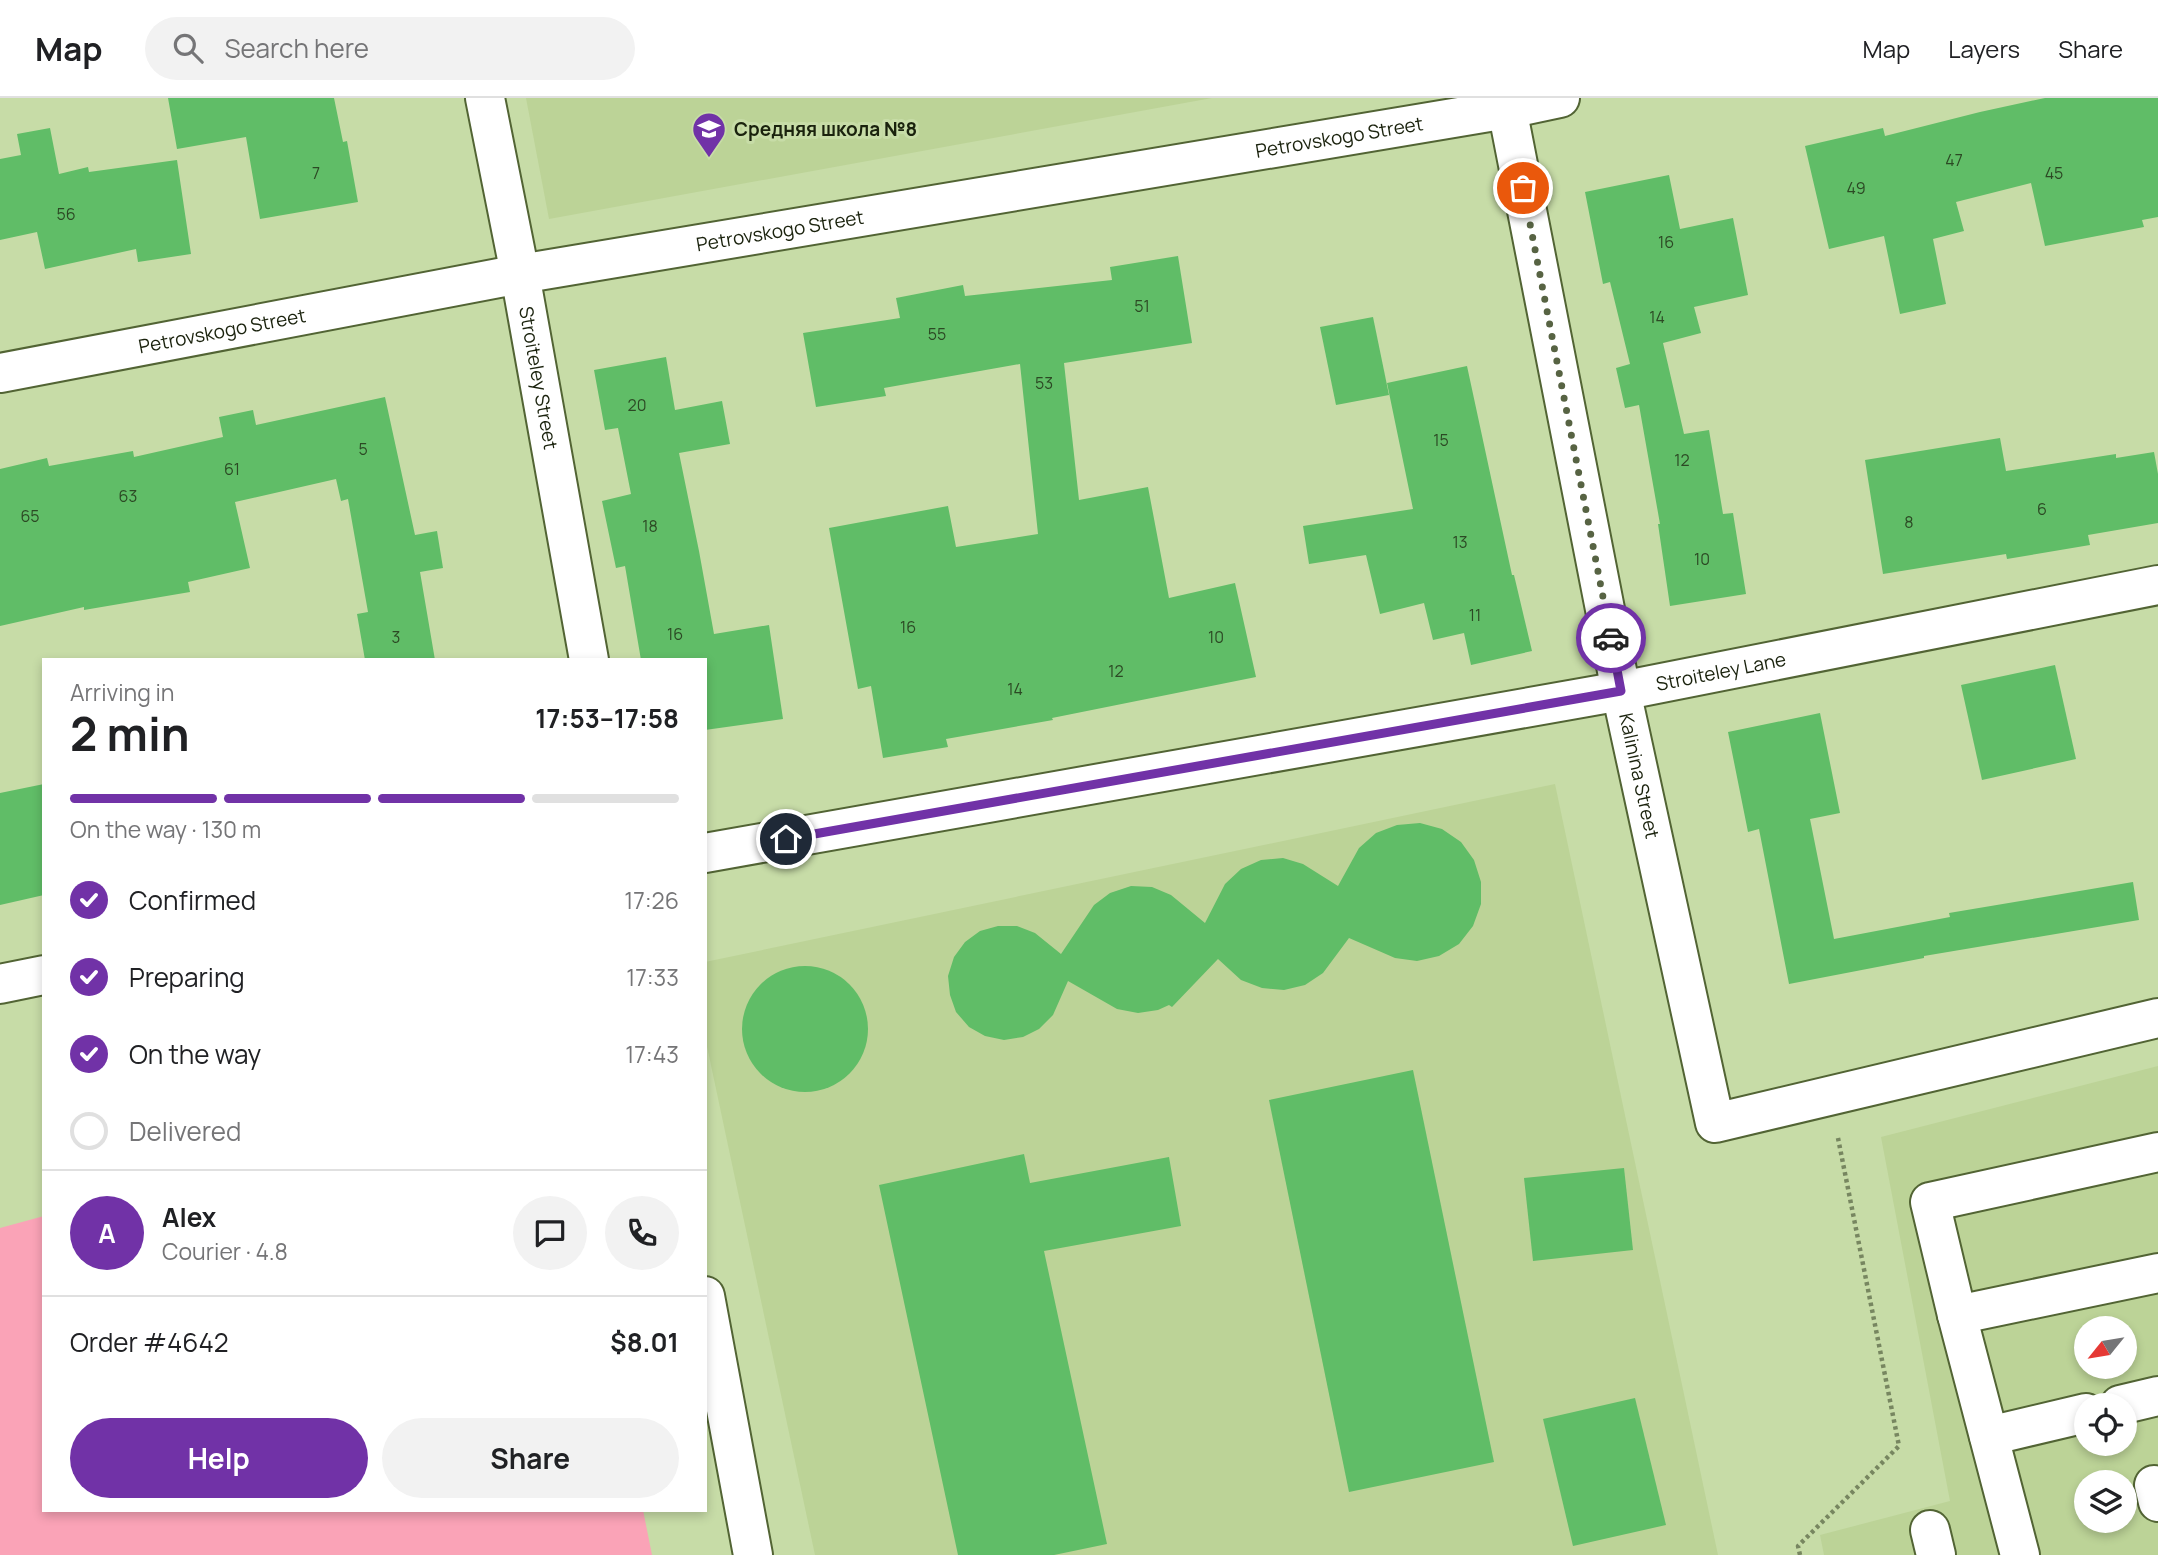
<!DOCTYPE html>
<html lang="en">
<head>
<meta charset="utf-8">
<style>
  :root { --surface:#fff; --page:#f2f2f2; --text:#202124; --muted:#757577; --line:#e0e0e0; --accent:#7132a7 }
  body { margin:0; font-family:Manrope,sans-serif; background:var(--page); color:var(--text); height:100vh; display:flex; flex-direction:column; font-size:26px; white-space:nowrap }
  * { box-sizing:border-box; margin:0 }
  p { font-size:23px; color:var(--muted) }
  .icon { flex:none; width:38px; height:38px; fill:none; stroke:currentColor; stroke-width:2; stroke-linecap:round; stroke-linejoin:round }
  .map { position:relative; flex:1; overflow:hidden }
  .details { position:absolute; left:42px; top:560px; width:665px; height:854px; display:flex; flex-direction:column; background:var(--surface); border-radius:0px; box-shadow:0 4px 10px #0003 }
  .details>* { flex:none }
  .needle { width:46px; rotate:240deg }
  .fabs { position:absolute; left:2074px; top:1218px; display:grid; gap:14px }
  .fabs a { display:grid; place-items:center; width:63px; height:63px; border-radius:50%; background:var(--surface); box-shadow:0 4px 10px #0003; font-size:35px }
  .pin { position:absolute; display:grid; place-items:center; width:60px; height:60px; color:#fff; margin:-30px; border:4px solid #fff; border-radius:50%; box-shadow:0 2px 7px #0007 }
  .courier { position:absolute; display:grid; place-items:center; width:70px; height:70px; margin:-35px; border:5px solid #7132a7; border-radius:50%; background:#fff; color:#222; box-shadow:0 2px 9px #0007 }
  .head em { font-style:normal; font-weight:700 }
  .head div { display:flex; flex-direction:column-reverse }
  .head { display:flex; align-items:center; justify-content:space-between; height:119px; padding:0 28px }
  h1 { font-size:46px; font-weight:700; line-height:52px }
  .bar { display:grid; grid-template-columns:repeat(4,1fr); gap:10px 7px; align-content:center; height:84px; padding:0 28px }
  .bar i { height:9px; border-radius:5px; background:var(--line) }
  .bar .on { background:var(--accent) }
  .bar p { grid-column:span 4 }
  .line { display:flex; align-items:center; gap:18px; padding:0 28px; border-top:2px solid var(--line) }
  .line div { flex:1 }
  .round { display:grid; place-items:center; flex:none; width:74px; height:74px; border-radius:37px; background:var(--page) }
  ol { padding:0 28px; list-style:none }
  li { display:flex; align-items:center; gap:21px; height:77px }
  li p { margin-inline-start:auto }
  li .icon { padding:7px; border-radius:50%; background:var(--accent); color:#fff; stroke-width:4 }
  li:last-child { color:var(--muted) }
  li i { width:38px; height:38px; border:4px solid var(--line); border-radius:50% }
  .action { display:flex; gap:14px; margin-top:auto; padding:14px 28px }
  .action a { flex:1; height:80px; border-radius:42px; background:var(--accent); color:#fff; font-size:28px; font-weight:700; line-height:80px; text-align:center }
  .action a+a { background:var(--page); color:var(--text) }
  header { display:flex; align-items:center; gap:42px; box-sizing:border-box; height:98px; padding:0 35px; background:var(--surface); border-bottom:2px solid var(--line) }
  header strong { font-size:33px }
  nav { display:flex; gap:38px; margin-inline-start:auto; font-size:24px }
  .search { width:490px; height:63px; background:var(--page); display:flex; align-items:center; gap:18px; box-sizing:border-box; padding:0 24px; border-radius:38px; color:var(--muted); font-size:26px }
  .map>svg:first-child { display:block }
  .built { fill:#bcd397; fill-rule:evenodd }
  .green { fill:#faa3b7 }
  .building { fill:#60bd67 }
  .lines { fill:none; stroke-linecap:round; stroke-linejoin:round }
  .minor-casing { stroke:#526434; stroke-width:42 }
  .path { stroke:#778660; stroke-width:4.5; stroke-dasharray:3.5 3.5; stroke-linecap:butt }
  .minor { stroke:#fff; stroke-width:38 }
  .done { stroke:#576343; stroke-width:7; stroke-dasharray:0 12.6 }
  .route { stroke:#7132a7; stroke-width:9 }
  .labels { text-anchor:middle; stroke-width:6; stroke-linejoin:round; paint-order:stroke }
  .number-label { font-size:16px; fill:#2c4924 }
  .poi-label { font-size:19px; font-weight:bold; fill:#1a220d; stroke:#c7dca7; text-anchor:start }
  .street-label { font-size:19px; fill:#1a220d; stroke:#c7dca7 }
</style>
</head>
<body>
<header>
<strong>Map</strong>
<div class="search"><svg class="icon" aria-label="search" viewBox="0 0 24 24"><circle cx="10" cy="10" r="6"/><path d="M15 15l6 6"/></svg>Search here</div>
<nav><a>Map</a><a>Layers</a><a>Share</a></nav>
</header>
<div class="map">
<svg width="2158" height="1457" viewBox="0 0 2158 1457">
  <rect width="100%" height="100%" fill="#c7dca7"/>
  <g class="built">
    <path d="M 526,0 L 1212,0 L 549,121 Z"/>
    <path d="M 1555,686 L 1718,1457 L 815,1457 L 705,939 L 705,864 Z"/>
    <path d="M 2158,968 L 2158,1457 L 1824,1457 L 1820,1437 L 1950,1403 L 1881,1039 ZM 2086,1230 L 2124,1230 L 2124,1269 L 2086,1269 ZM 2086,1307 L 2124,1307 L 2124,1346 L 2086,1346 ZM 2086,1384 L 2124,1384 L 2124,1423 L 2086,1423 Z"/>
  </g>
  <path class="green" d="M 44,1118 L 44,1412 L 643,1412 L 652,1457 L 0,1457 L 0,1130 Z"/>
  <g class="building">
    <path d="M 168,0 L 334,0 L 343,44 L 347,43 L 358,104 L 260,121 L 246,39 L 177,51 Z"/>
    <path d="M 2045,0 L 2158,0 L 2158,119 L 2142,122 L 2144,129 L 2045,148 L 2031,85 L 1956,104 L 1964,133 L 1933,141 L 1946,206 L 1900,216 L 1884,138 L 1829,151 L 1805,48 L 1883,30 L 1885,38 L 1980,14 Z"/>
    <path d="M 50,30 L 59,76 L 88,69 L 89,74 L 177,62 L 191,156 L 138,164 L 136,151 L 45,171 L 37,134 L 0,142 L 0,61 L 21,57 L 17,36 Z"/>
    <path d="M 1669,77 L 1680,131 L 1733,120 L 1748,197 L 1694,209 L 1701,235 L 1663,245 L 1684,336 L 1709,332 L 1723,416 L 1733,415 L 1746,496 L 1670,508 L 1658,426 L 1660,426 L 1639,307 L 1625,310 L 1616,270 L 1630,266 L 1610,184 L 1603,186 L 1585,94 Z"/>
    <path d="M 1178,158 L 1192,245 L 1064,265 L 1079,402 L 1148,389 L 1169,500 L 1235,485 L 1256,579 L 1052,620 L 1053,622 L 946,641 L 948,649 L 883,660 L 871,588 L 858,591 L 829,430 L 948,408 L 956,449 L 1038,436 L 1020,266 L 884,290 L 886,298 L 816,309 L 803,235 L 900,220 L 896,200 L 963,187 L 965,198 L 1112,182 L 1110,169 Z"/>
    <path d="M 1373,219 L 1389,297 L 1336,307 L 1320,229 Z"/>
    <path d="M 666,259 L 675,312 L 722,303 L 730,346 L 679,355 L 699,453 L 714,536 L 769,527 L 783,621 L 705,632 L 705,562 L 641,562 L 625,468 L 616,470 L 602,403 L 631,396 L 618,330 L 605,332 L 594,272 Z"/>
    <path d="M 1467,268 L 1512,477 L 1514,477 L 1532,553 L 1471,567 L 1464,535 L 1433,542 L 1424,505 L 1380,516 L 1366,457 L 1309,466 L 1303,428 L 1413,411 L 1387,285 Z"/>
    <path d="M 385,299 L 415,437 L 437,433 L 443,470 L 420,474 L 435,562 L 365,562 L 357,516 L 368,514 L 348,401 L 341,403 L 336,381 L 235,404 L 250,470 L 188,484 L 190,494 L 84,512 L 84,509 L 0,528 L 0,371 L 47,360 L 49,368 L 133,353 L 134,359 L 223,339 L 219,319 L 253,312 L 256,327 Z"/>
    <path d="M 2000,340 L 2006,373 L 2116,356 L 2116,360 L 2154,354 L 2158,376 L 2158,425 L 2088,437 L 2090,447 L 2007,461 L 2006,456 L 1883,476 L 1865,362 Z"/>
    <path d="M 2055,567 L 2076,661 L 1982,682 L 1961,587 Z"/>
    <path d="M 1820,615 L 1840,715 L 1810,721 L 1834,841 L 1950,819 L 1949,815 L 2133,784 L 2139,822 L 1924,858 L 1924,860 L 1789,886 L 1759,731 L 1748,734 L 1728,634 Z"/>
    <path d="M 44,686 L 44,797 L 0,807 L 0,695 Z"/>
    <path d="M 1420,725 L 1442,731 L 1461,744 L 1474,762 L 1481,784 L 1481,806 L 1473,828 L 1459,846 L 1439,858 L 1417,863 L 1395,860 L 1349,840 L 1323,875 L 1305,887 L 1284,892 L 1262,890 L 1241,882 L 1218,861 L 1172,909 L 1169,907 L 1158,912 L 1138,915 L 1117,911 L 1068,883 L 1053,917 L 1039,931 L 1023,939 L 1004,942 L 985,938 L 969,929 L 956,914 L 950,897 L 948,878 L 954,859 L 965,844 L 980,833 L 998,828 L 1017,828 L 1035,835 L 1061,856 L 1094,807 L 1110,795 L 1131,788 L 1152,789 L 1171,797 L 1205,825 L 1225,786 L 1241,771 L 1261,762 L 1283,760 L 1303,766 L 1338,788 L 1359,750 L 1376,735 L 1397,727 Z"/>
    <circle cx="805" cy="931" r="63"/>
    <path d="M 1413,972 L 1494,1364 L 1349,1394 L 1269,1002 Z"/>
    <path d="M 1024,1056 L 1030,1085 L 1169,1059 L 1181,1128 L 1044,1153 L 1107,1446 L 1054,1457 L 958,1457 L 879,1087 Z"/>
    <path d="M 1624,1070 L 1633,1152 L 1533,1163 L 1524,1080 Z"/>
    <path d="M 1635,1300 L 1666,1427 L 1573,1448 L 1543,1321 Z"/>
  </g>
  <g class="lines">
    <g class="minor-casing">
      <g id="minor">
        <path id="s1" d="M 485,0 L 520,176 L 589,562"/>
        <path id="s2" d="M 1505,0 L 1621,593 L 1715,1025 L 2158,920"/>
        <path id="s3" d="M 0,275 L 520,176 L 1507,11 L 1560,0"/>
        <path id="s4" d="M 705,755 L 1621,593 L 2158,487"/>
        <path d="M 0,886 L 44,877"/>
        <path d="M 705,1198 L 753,1457"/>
        <path d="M 1957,1217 L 2158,1175"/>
        <path d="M 2120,1307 L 2158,1298"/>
        <path d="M 1989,1338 L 2086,1315"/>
        <path d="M 2154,1387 L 2158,1404"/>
        <path d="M 1930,1432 L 1936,1457"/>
        <path d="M 2020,1457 L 1957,1217 L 1930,1104 L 2158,1054"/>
      </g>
    </g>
    <path class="path" d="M 1800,1457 L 1798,1448 L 1899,1348 L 1838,1040"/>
    <use href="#minor" class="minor"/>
  </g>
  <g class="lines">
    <path class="done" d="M 1523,90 L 1611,540"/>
    <path class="route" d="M 786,741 L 1621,593 L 1611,540"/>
  </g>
  <defs>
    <g id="school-pin" transform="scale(1.75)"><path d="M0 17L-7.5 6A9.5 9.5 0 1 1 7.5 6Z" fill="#7132a7" stroke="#c7dca7"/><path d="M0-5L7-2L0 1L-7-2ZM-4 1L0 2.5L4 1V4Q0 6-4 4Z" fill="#fff"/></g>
  </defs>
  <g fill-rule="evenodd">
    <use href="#school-pin" x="709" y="31"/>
  </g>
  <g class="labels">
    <g class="number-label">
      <text x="1954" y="68">47</text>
      <text x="316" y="81">7</text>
      <text x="2054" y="81">45</text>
      <text x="1856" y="96">49</text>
      <text x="66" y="122">56</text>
      <text x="1666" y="150">16</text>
      <text x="1142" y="214">51</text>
      <text x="1657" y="225">14</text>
      <text x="937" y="242">55</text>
      <text x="1044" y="291">53</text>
      <text x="637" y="313">20</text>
      <text x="1441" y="348">15</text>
      <text x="363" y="357">5</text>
      <text x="1682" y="368">12</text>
      <text x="232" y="377">61</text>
      <text x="128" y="404">63</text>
      <text x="2042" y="417">6</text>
      <text x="30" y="424">65</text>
      <text x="1909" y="430">8</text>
      <text x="650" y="434">18</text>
      <text x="1460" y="450">13</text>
      <text x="1702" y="467">10</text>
      <text x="1475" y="523">11</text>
      <text x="908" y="535">16</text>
      <text x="675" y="542">16</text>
      <text x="396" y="545">3</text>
      <text x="1216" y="545">10</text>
      <text x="1116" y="579">12</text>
      <text x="1015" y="597">14</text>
    </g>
    <g class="poi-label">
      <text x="734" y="38">Средняя школа №8</text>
    </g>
    <g class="street-label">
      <text dy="7" stroke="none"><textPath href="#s3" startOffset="1360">Petrovskogo Street</textPath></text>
      <text dy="7" stroke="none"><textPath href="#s3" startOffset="793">Petrovskogo Street</textPath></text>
      <text dy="7" stroke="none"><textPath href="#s3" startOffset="226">Petrovskogo Street</textPath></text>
      <text dy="7" stroke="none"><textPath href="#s1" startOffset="285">Stroiteley Street</textPath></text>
      <text dy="7" stroke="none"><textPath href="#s4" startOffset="1032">Stroiteley Lane</textPath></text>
      <text dy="7" stroke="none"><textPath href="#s2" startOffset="691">Kalinina Street</textPath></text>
    </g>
  </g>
</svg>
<div class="fabs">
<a><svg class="needle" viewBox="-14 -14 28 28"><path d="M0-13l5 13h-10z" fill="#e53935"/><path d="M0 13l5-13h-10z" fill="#757577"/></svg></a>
<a><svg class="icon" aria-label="locate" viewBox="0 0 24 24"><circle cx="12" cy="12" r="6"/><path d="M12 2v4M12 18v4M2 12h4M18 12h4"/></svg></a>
<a><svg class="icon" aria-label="layers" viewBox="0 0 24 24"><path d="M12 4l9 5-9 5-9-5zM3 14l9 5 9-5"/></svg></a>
</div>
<div class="pin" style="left:1523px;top:90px;background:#ea580c"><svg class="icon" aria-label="bag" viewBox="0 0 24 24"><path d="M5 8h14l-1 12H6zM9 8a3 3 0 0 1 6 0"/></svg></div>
<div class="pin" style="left:786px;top:741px;background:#1f2937"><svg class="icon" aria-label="home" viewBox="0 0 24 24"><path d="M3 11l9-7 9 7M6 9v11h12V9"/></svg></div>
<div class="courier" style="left:1611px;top:540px"><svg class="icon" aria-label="car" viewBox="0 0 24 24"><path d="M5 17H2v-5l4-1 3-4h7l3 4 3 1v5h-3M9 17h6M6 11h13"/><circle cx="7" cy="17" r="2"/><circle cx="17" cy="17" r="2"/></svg></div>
<section class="details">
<div class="head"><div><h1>2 min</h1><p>Arriving in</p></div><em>17:53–17:58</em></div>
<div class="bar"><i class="on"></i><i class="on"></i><i class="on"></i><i></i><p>On the way · 130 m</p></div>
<ol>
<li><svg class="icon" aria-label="check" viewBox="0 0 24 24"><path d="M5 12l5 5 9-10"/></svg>Confirmed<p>17:26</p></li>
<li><svg class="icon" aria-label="check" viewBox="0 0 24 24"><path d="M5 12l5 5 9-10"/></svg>Preparing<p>17:33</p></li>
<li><svg class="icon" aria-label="check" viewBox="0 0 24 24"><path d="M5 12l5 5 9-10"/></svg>On the way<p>17:43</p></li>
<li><i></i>Delivered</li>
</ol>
<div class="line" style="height:126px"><b class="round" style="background:var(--accent);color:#fff">A</b><div><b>Alex</b><p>Courier · 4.8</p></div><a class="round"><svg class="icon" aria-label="chat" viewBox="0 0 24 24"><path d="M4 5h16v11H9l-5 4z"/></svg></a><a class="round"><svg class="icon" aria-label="phone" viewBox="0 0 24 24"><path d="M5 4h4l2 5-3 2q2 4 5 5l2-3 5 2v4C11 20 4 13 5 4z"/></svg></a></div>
<div class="line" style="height:91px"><div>Order #4642</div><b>$8.01</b></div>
<div class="action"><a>Help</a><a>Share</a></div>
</section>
</div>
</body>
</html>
